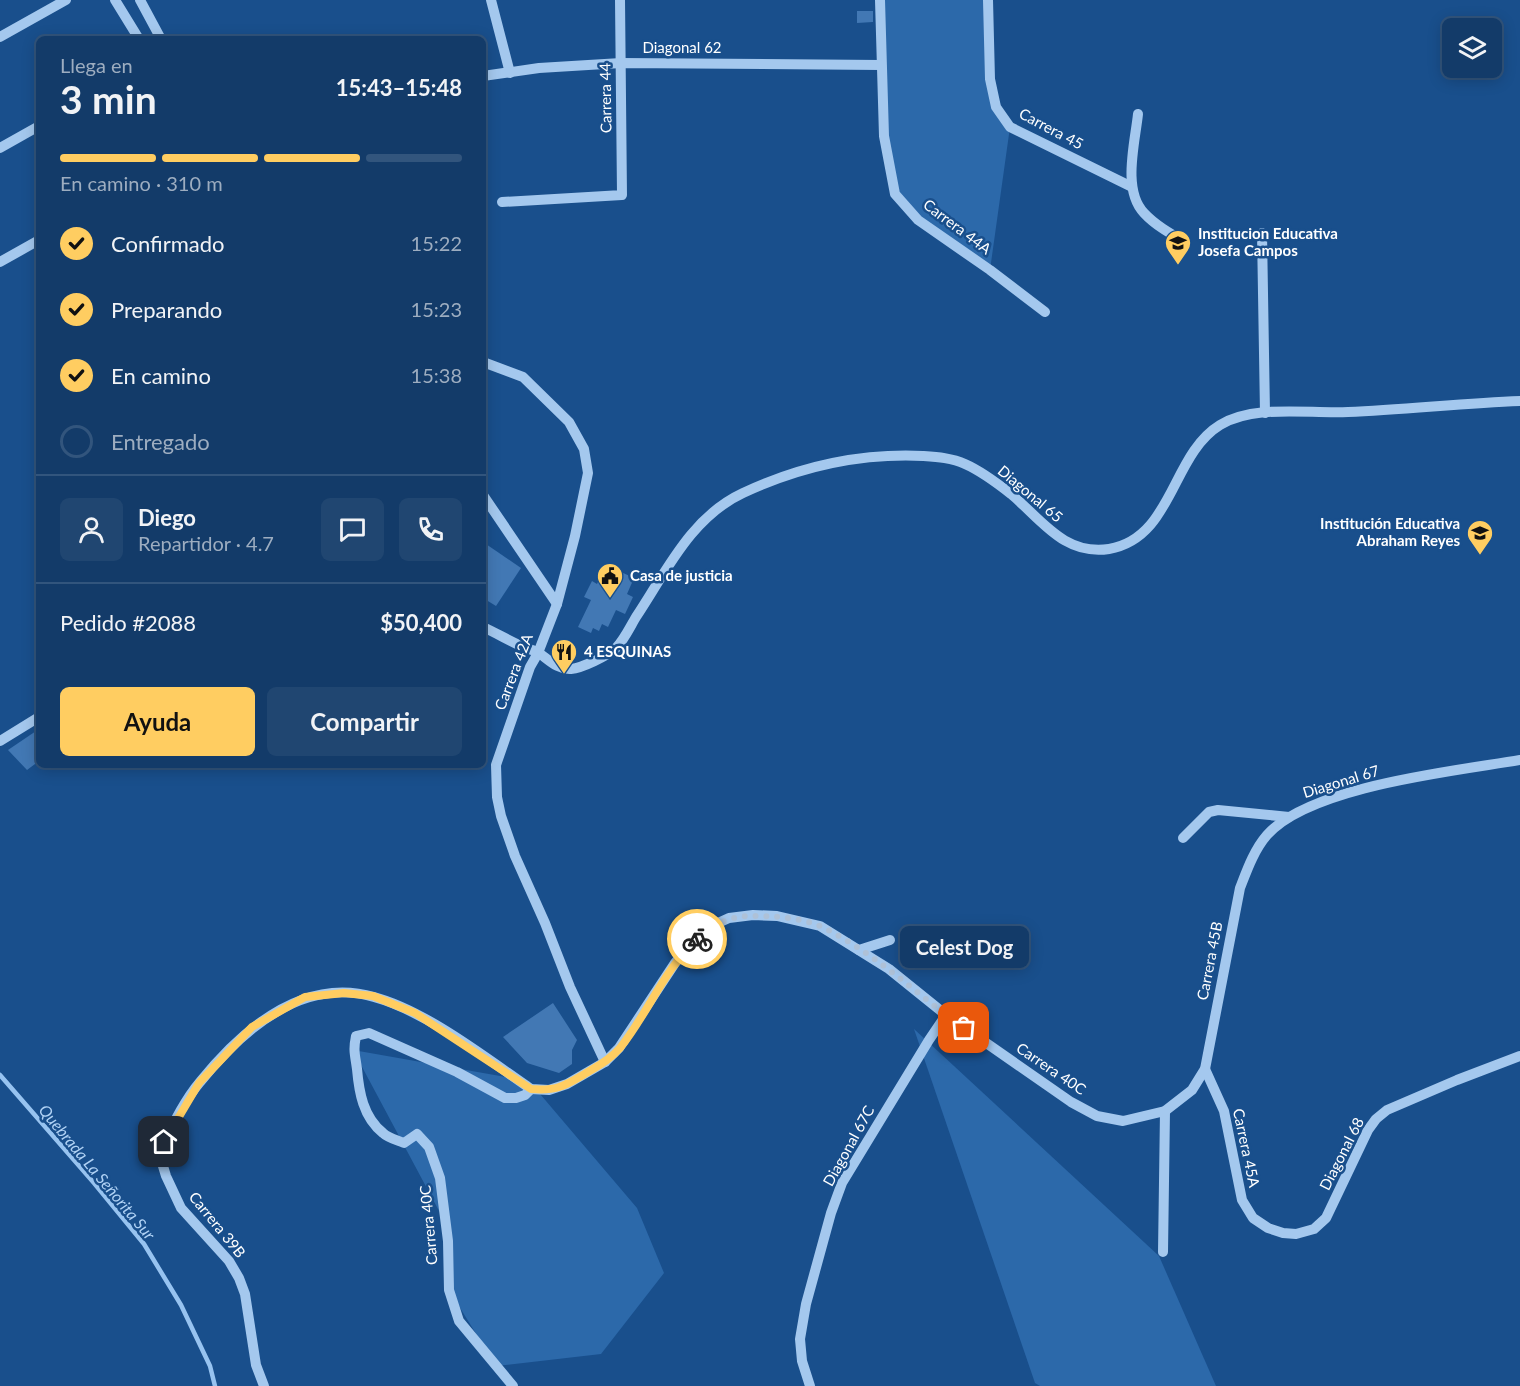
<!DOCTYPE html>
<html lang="es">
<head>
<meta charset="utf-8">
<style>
  :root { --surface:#133b69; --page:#204671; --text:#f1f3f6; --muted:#9dadc0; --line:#32557d; --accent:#ffcd61 }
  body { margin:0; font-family:Lato,sans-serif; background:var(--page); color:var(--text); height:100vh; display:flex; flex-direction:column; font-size:22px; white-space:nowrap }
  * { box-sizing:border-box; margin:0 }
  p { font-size:20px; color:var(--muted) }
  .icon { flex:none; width:33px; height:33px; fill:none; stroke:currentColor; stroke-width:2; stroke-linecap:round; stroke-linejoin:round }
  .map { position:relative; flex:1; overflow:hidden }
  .panel { position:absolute; left:36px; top:36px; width:450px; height:732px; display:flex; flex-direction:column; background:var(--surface); border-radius:9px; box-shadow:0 3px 15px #0003,0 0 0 2px var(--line) }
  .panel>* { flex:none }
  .buttons { position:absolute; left:1442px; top:18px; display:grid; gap:12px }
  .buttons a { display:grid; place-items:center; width:60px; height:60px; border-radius:9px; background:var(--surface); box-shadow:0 3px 15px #0003,0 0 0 2px var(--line); font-size:30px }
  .pin { position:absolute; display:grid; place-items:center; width:51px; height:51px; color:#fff; margin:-26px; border-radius:12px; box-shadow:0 3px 9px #0006 }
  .courier { position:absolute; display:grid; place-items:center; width:60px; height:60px; margin:-30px; border:4px solid #ffcd61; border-radius:50%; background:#fff; color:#222; box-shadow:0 2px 8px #0007 }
  .bubble { position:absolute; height:42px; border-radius:9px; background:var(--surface); box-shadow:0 3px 15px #0003,0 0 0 2px var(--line); font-size:20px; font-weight:700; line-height:42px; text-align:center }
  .summary em { font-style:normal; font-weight:700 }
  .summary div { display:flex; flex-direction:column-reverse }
  .summary { display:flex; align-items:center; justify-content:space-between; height:102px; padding:0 24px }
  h1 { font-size:39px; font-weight:700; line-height:45px }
  .bar { display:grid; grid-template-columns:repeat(4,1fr); gap:9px 6px; align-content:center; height:72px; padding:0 24px }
  .bar i { height:8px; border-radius:4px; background:var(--line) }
  .bar .active { background:var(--accent) }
  .bar p { grid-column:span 4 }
  .line { display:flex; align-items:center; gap:15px; padding:0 24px; border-top:2px solid var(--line) }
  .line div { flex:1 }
  .round { display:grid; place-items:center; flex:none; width:63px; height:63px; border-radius:9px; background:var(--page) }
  ol { padding:0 24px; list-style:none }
  li { display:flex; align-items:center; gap:18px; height:66px }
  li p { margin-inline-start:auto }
  li .icon { padding:6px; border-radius:50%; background:var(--accent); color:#111; stroke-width:4 }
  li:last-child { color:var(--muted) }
  li i { width:33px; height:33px; border:3px solid var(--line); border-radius:50% }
  .action { display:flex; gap:12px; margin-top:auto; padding:12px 24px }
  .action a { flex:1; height:69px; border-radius:9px; background:var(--accent); color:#111; font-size:24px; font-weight:700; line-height:69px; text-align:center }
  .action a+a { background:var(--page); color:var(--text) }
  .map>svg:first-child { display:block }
  .green { fill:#2c69aa }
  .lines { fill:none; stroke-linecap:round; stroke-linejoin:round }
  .stream { stroke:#97c3f0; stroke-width:4.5 }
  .building { fill:#4278b4 }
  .minor { stroke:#a4c8ee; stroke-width:10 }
  .done { stroke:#aec1d7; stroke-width:6; stroke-dasharray:0 10.8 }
  .route { stroke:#ffcd61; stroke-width:8 }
  .labels { text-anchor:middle; stroke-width:5; stroke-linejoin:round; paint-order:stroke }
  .street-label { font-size:15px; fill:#fff; stroke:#194f8c }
  .poi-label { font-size:15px; font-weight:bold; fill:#fff; stroke:#194f8c; text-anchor:start }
  .water-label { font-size:16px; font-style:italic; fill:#b0d2f5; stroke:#194f8c }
</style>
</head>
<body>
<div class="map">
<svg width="1520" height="1386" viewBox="0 0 1520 1386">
  <rect width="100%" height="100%" fill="#194f8c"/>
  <g class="green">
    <path d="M 880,0 L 988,0 L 990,79 L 1010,127 L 990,270 L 918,220 L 895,194 L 884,136 Z"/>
    <path d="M 914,1029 L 1159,1256 L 1216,1386 L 1040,1386 L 1035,1383 Z"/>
    <path d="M 353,1050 L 529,1081 L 637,1208 L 664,1273 L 601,1354 L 496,1366 L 449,1290 L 446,1224 Z"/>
  </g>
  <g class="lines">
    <path class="stream" d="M 0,1075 L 94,1183 L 144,1244 L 181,1305 L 210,1366 L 215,1386"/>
  </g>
  <g class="building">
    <path d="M 857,11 L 873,11 L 873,22 L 857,23 Z"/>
    <path d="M 483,542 L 521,568 L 496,606 L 483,598 Z"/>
    <path d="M 606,565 L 634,578 L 627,594 L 633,597 L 625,614 L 616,610 L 608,627 L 602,624 L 599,631 L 593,628 L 591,633 L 578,627 L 591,600 L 584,597 L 592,581 L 597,584 Z"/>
    <path d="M 39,729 L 39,761 L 27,770 L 8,750 Z"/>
    <path d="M 553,1003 L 577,1040 L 572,1050 L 572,1064 L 559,1073 L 527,1063 L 503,1037 Z"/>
  </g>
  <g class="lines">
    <g class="minor">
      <path d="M 115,0 L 139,39"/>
      <path d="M 140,0 L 161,39"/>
      <path d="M 491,0 L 510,73"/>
      <path d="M 880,0 L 884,136 L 895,194 L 918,220 L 990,270 L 1045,312"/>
      <path d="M 988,0 L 990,79 L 996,107 L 1010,127 L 1130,186"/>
      <path d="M 0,37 L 66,0"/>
      <path d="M 483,76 L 539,68 L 621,63 L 881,65"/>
      <path d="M 1138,114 C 1135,143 1122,190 1144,213 C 1155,225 1171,234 1185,242"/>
      <path d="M 0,148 L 39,126"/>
      <path d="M 502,202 L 622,195 L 620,0"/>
      <path d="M 1262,233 L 1265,413"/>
      <path d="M 0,262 L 39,240"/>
      <path d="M 483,362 L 523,377 L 569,422 L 584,449 L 588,473 L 575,536 L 557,604 L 538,653 L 530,667 L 496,765 L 497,797 L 501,816 L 515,856 L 545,923 L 570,987 L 605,1062"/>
      <path d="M 483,495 L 557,604"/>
      <path d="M 483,627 C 496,633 508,640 521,646 C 527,649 534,650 539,653 C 549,660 558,670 571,669 C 582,668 607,656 616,648 C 624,640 630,627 636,617 C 666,572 691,517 743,493 C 799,467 860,453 923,456 C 937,457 952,458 965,464 C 981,471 997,483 1011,494 C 1041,519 1064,556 1109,549 C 1173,538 1171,455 1220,425 C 1255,404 1308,414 1348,412 C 1405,410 1462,403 1520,401"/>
      <path d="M 0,741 L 39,717"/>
      <path d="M 1183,838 L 1209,812 L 1218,810 L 1289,817"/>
      <path d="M 859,950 L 890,940"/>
      <path d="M 1205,1069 L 1224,1111 L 1242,1200 L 1253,1218 L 1268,1228 L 1283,1233 L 1296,1234 L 1314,1229 L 1326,1218 L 1368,1130 L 1376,1119 L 1387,1110 L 1457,1080 L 1520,1056"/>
      <path d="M 1163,1252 L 1165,1111"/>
      <path d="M 264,1386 L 256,1365 L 245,1294 L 239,1278 L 229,1261 L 181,1208 L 166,1176 L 159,1153 C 171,1129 183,1102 200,1082 C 242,1030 302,976 374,997 C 426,1011 486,1058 531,1089 L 549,1090 L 567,1084 L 605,1062 L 619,1048 L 675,963 L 690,945 L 707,928 L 729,918 L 753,915 L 777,916 L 820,926 L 889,969 L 946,1015 L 1071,1102 L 1097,1116 L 1123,1121 L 1165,1111 L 1192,1090 L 1205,1069 L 1240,888 C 1247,870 1254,850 1267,835 C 1310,786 1455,771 1520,760"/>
      <path d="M 513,1386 L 459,1321 L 449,1290 L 448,1241 L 440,1178 L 429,1147 L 417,1134 L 404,1143 C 397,1140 388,1138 383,1133 C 363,1117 359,1092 357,1069 C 355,1054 353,1051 356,1036 L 369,1033 L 457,1072 L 505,1098 L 516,1098 L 525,1095 L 531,1089"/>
      <path d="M 810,1386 L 802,1361 L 800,1339 L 806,1304 L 831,1213 L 842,1183 L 929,1040 L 946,1015"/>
    </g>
  </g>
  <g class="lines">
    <path class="done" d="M 697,939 C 714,922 734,915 759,916 C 777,916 805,919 822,927 C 874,952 916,994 964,1028"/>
    <path class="route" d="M 164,1142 L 199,1083 L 252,1027 L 305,997 L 344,993 L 373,996 L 415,1013 L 531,1089 C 555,1091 563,1087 583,1075 C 596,1067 610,1060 620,1048 C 648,1013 664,970 697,939"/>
  </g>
  <defs>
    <g id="school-pin" transform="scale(1.35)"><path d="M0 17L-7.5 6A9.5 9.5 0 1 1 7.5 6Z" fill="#ffcd61" stroke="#194f8c"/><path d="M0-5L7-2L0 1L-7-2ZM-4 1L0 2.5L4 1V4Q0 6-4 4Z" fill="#111"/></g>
    <g id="civic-pin" transform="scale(1.35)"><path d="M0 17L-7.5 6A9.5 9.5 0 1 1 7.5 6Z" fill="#ffcd61" stroke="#194f8c"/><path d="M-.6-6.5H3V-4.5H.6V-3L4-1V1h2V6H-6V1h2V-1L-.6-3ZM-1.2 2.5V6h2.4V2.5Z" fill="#111"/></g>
    <g id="restaurant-pin" transform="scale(1.35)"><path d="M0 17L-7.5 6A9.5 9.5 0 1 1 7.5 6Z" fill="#ffcd61" stroke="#194f8c"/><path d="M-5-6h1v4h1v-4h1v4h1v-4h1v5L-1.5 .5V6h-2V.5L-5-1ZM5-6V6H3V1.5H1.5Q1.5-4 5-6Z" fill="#111"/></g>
  </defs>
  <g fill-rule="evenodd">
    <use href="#school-pin" x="1178" y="243"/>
    <use href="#school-pin" x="1480" y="533"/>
    <use href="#civic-pin" x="610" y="576"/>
    <use href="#restaurant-pin" x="564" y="652"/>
  </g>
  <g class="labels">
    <g class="street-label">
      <text x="682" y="53">Diagonal 62</text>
      <text transform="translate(606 98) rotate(-91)" y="5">Carrera 44</text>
      <text transform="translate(1051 129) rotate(28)" y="5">Carrera 45</text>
      <text transform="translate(957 227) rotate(37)" y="5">Carrera 44A</text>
      <text transform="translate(1030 494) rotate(40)" y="5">Diagonal 65</text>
      <text transform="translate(514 672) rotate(-69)" y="5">Carrera 42A</text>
      <text transform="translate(1341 782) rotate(-17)" y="5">Diagonal 67</text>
      <text transform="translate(1210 961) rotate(-79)" y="5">Carrera 45B</text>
      <text transform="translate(1051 1069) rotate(34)" y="5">Carrera 40C</text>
      <text transform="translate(849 1146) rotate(-61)" y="5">Diagonal 67C</text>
      <text transform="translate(1246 1148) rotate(78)" y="5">Carrera 45A</text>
      <text transform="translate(1342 1154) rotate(-63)" y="5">Diagonal 68</text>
      <text transform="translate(217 1225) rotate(51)" y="5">Carrera 39B</text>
      <text transform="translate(429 1225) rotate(-95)" y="5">Carrera 40C</text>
    </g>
    <g class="poi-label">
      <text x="1198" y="239">Institucion Educativa<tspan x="1198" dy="17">Josefa Campos</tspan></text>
      <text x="1460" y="529" text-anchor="end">Institución Educativa<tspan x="1460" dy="17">Abraham Reyes</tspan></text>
      <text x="630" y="581">Casa de justicia</text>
      <text x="584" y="657">4 ESQUINAS</text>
    </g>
    <g class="water-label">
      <text transform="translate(97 1172) rotate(50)" y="6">Quebrada La Señorita Sur</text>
    </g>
  </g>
</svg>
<div class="buttons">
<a><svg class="icon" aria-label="layers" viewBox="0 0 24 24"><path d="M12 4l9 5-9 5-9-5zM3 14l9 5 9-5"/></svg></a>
</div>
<div class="pin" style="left:964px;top:1028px;background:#ea580c"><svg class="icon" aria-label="bag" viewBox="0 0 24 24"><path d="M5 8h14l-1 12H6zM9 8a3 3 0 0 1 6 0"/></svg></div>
<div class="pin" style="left:164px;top:1142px;background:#1f2937"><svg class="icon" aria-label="home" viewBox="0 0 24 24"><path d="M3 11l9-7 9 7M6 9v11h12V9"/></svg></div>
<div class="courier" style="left:697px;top:939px"><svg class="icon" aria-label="bike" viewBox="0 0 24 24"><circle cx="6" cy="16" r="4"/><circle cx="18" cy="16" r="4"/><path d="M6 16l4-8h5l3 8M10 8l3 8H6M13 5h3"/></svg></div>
<div class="bubble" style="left:900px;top:926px;width:129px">Celest Dog</div>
<section class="panel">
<div class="summary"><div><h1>3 min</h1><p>Llega en</p></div><em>15:43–15:48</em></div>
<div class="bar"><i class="active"></i><i class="active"></i><i class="active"></i><i></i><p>En camino · 310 m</p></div>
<ol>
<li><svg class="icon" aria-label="check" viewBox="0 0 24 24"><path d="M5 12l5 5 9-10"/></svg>Confirmado<p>15:22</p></li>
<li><svg class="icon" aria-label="check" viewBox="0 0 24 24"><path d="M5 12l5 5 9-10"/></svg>Preparando<p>15:23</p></li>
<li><svg class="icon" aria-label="check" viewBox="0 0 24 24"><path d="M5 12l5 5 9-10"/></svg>En camino<p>15:38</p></li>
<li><i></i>Entregado</li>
</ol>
<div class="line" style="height:108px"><a class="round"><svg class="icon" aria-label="person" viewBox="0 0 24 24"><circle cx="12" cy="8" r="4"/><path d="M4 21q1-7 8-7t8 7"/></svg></a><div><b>Diego</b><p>Repartidor · 4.7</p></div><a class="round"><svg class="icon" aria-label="chat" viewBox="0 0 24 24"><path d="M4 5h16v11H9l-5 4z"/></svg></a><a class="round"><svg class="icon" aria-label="phone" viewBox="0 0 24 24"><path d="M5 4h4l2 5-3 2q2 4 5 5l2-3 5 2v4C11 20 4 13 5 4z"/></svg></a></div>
<div class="line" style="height:78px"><div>Pedido #2088</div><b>$50,400</b></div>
<div class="action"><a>Ayuda</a><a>Compartir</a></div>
</section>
</div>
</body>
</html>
